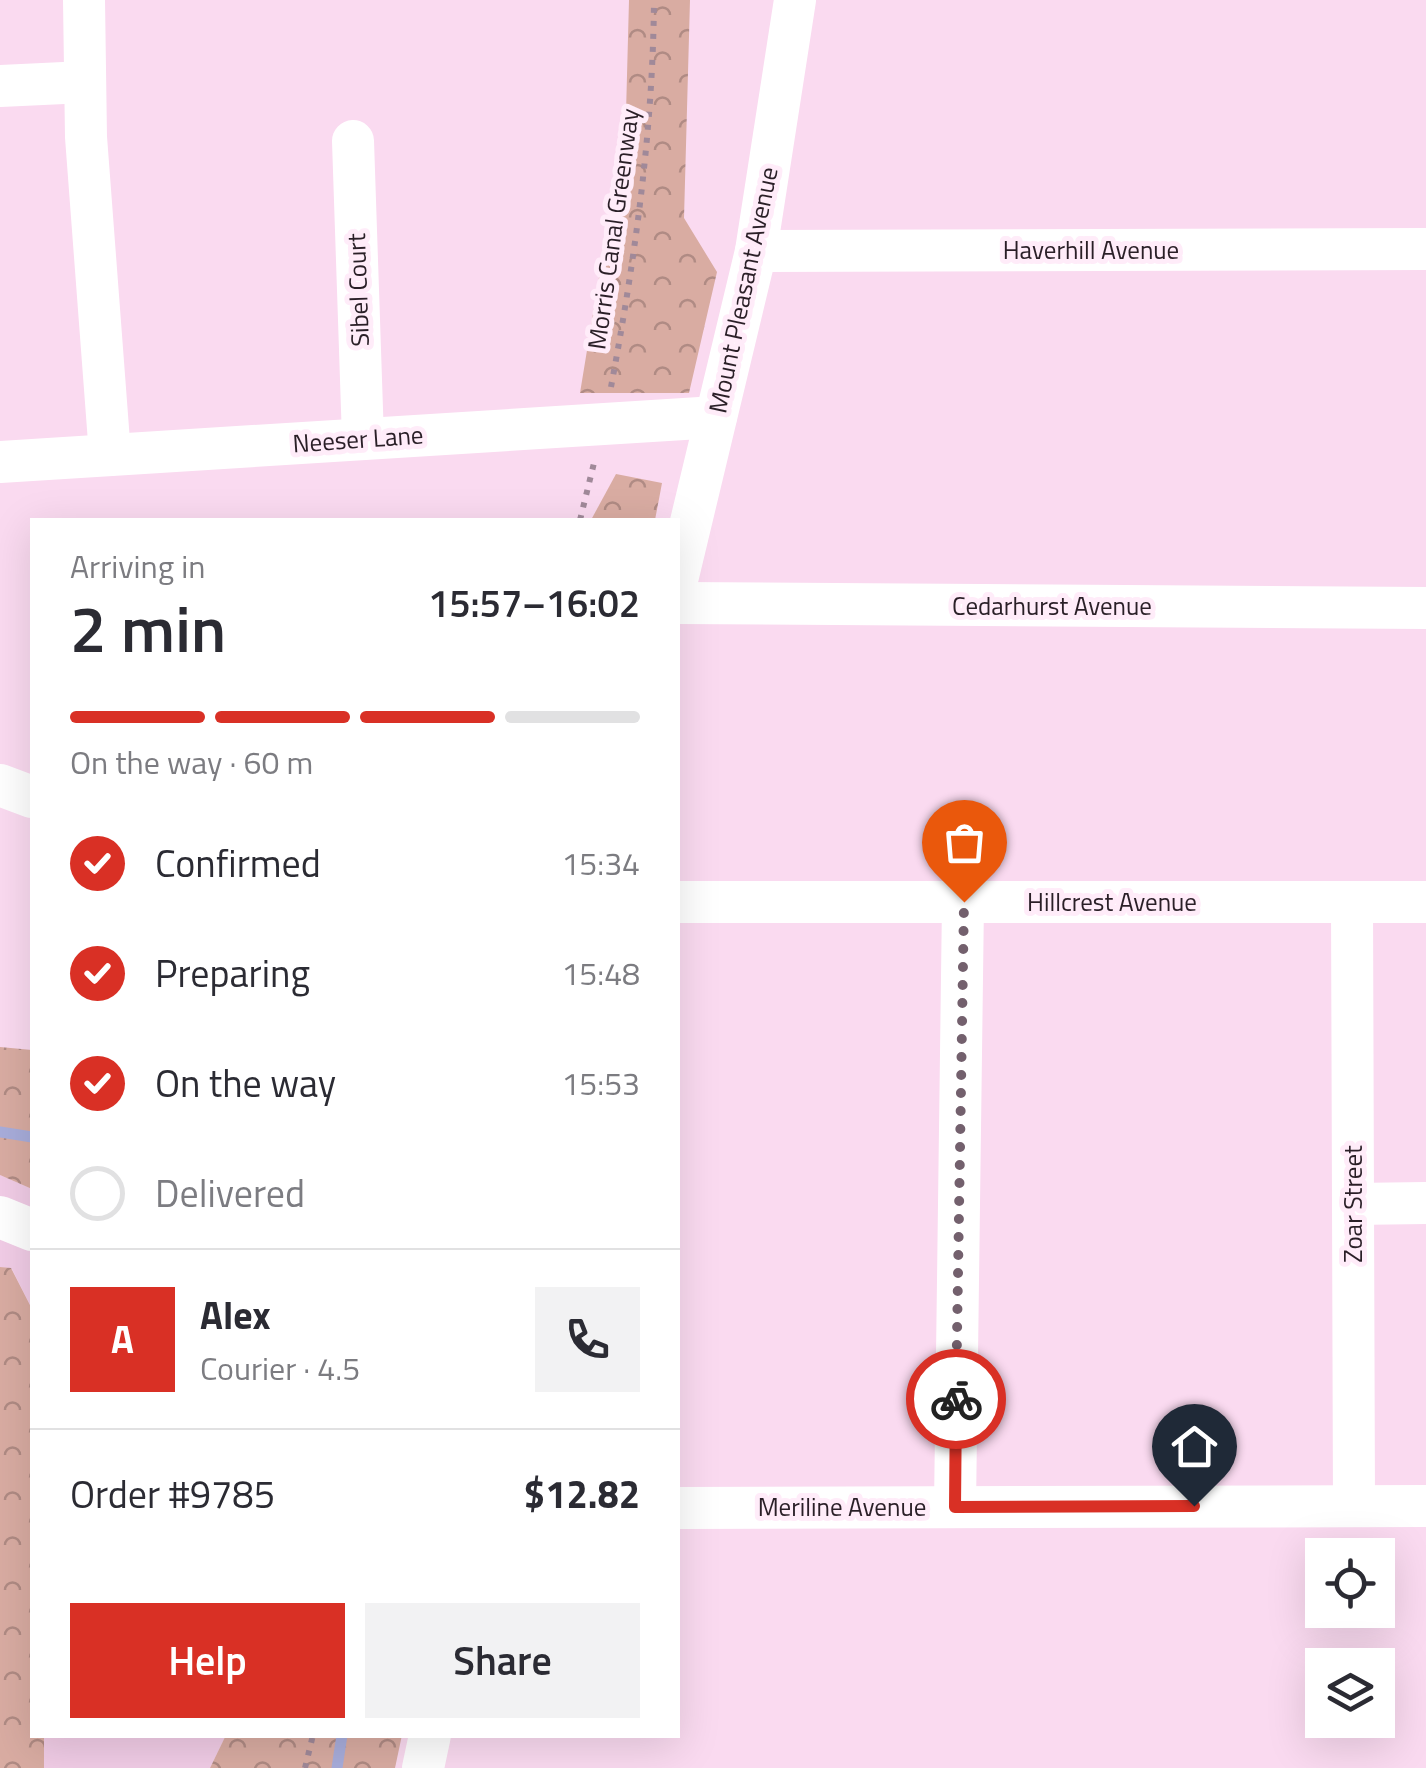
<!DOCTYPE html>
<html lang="en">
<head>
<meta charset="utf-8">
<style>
  :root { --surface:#fff; --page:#f2f2f3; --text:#2b2b33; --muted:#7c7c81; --line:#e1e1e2; --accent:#d93025 }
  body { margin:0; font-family:"Titillium Web",sans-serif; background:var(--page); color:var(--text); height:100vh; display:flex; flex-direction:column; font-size:38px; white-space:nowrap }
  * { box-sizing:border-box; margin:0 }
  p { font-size:32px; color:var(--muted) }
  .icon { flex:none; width:55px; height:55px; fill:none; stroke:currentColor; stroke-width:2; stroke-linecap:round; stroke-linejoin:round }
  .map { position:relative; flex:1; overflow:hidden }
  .panel { position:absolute; left:30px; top:518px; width:650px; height:1220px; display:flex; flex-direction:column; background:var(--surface); border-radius:0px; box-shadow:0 10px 40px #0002 }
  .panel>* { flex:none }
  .fabs { position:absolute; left:1305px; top:1538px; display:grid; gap:20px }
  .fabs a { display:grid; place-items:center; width:90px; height:90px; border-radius:0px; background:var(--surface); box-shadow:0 10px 40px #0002; font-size:50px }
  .pin { position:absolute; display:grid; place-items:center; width:85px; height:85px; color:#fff; margin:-102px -42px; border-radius:50% 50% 50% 0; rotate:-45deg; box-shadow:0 0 10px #0007 }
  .pin .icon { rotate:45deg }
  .courier { position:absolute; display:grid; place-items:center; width:100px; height:100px; margin:-50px; border:8px solid #d93025; border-radius:50%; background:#fff; color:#222; box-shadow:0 2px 12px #0007 }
  .summary em { font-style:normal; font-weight:600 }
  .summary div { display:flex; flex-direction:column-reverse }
  .summary { display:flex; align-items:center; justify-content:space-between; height:170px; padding:0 40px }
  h1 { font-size:65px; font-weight:600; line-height:75px }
  .bar { display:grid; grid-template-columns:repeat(4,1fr); gap:15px 10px; align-content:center; height:120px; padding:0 40px }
  .bar i { height:12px; border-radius:8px; background:var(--line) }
  .bar .selected { background:var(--accent) }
  .bar p { grid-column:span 4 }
  .line { display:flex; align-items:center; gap:25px; padding:0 40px; border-top:2px solid var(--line) }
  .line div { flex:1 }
  .round { display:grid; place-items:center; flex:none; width:105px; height:105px; border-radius:0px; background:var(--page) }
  ol { padding:0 40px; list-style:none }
  li { display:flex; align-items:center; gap:30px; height:110px }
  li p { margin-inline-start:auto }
  li .icon { padding:10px; border-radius:50%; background:var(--accent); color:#fff; stroke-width:4 }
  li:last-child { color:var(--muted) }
  li i { width:55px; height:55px; border:5px solid var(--line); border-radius:50% }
  .button { display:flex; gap:20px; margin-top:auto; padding:20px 40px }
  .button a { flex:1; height:115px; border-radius:0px; background:var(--accent); color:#fff; font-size:40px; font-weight:600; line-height:115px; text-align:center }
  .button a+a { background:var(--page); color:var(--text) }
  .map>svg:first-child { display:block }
  .built { fill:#f1cce6 }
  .forest { fill:url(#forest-crowns) }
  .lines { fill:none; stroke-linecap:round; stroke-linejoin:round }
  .stream { stroke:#a8addb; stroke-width:11 }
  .path { stroke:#a08999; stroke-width:6; stroke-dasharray:5 8; stroke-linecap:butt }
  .minor { stroke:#fff; stroke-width:42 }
  .done { stroke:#73606d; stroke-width:10; stroke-dasharray:0 18 }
  .route { stroke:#d93025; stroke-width:12 }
  .labels { text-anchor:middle; stroke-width:10; stroke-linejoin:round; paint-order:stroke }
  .street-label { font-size:25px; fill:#2a1f27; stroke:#ffecf9 }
</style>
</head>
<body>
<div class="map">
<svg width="1426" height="1768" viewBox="0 0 1426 1768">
  <defs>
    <pattern id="forest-crowns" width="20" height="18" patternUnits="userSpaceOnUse" patternTransform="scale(2.5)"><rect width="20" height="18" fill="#d9aca2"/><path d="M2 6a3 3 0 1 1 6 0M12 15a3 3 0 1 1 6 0" fill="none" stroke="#b08b84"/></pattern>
  </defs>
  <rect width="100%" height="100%" fill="#fadaf0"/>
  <g class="built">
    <path d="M 0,1175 L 32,1189 L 32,1309 L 12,1269 L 0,1267 Z"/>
    <path d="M 44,1735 L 226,1735 L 210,1768 L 44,1768 Z"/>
  </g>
  <g class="forest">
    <path d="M 629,0 L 690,0 L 684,218 L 717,272 L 689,393 L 580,393 L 626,113 Z"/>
    <path d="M 616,474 L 662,483 L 655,520 L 591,520 Z"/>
    <path d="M 0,1047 L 32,1050 L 32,1189 L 0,1175 Z"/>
    <path d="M 0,1267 L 11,1268 L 32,1309 L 32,1735 L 44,1735 L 44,1768 L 0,1768 Z"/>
    <path d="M 226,1735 L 402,1735 L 395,1768 L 210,1768 Z"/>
  </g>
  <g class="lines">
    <g class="stream">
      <path d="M 0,1132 L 32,1137"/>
      <path d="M 337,1768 L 342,1735"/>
    </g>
    <g class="path">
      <path d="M 611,387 C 635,259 653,130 654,0"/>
      <path d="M 580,520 L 594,463"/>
      <path d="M 305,1768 L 313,1735"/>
    </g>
    <g class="minor">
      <path d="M 84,0 L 86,137 L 110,455"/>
      <path d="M 0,86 L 85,82"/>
      <path d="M 353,141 L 363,439"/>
      <path d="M 756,251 L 1426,249"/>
      <path d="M 0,462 L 716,417"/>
      <path d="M 678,576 L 756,251 L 795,0"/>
      <path d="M 678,603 L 1426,608"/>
      <path d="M 0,785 L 32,797"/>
      <path d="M 678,902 L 1426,902"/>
      <path d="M 1352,902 L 1354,1506"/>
      <path d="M 1353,1204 L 1426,1203"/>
      <path d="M 0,1217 L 32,1230"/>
      <path d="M 955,1507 L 963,902"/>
      <path d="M 678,1508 L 1426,1506"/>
      <path d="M 423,1768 L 430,1735"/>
    </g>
  </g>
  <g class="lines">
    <path class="done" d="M 956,1399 L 964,902"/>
    <path class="route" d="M 956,1399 L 955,1507 L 1194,1506"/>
  </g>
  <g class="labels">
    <g class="street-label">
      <text transform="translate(613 229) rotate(-82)" y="9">Morris Canal Greenway</text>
      <text x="1091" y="259">Haverhill Avenue</text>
      <text transform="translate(358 290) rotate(-92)" y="9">Sibel Court</text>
      <text transform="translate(743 290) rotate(-78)" y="9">Mount Pleasant Avenue</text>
      <text transform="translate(358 439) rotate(-4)" y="9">Neeser Lane</text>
      <text x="1052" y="615">Cedarhurst Avenue</text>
      <text x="1112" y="911">Hillcrest Avenue</text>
      <text transform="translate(1353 1204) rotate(-90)" y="9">Zoar Street</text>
      <text x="842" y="1516">Meriline Avenue</text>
    </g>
  </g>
</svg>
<div class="fabs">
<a><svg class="icon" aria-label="locate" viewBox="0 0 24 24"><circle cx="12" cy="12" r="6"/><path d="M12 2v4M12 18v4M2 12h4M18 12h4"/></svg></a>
<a><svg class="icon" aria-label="layers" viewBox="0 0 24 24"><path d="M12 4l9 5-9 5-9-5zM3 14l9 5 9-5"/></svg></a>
</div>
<div class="pin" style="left:964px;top:902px;background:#ea580c"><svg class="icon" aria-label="bag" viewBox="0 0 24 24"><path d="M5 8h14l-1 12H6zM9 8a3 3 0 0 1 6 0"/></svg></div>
<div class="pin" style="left:1194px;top:1506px;background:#1f2937"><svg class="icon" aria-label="home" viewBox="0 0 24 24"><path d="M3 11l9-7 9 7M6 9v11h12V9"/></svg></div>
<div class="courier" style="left:956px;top:1399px"><svg class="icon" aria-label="bike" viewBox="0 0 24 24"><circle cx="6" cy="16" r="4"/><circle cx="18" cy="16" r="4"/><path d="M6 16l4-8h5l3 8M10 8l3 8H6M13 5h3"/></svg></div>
<section class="panel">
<div class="summary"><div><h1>2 min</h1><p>Arriving in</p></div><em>15:57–16:02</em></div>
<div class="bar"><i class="selected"></i><i class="selected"></i><i class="selected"></i><i></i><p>On the way · 60 m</p></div>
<ol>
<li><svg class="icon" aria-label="check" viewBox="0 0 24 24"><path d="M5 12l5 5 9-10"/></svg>Confirmed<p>15:34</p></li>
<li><svg class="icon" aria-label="check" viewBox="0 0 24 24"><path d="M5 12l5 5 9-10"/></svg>Preparing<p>15:48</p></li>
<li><svg class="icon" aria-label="check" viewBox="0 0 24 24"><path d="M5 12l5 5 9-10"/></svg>On the way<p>15:53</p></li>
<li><i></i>Delivered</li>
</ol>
<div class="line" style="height:180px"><b class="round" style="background:var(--accent);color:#fff">A</b><div><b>Alex</b><p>Courier · 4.5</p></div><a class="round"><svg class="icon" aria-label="phone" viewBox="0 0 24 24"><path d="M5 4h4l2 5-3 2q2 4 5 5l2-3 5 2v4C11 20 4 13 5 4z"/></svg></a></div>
<div class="line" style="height:130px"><div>Order #9785</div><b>$12.82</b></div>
<div class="button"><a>Help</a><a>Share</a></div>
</section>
</div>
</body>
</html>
